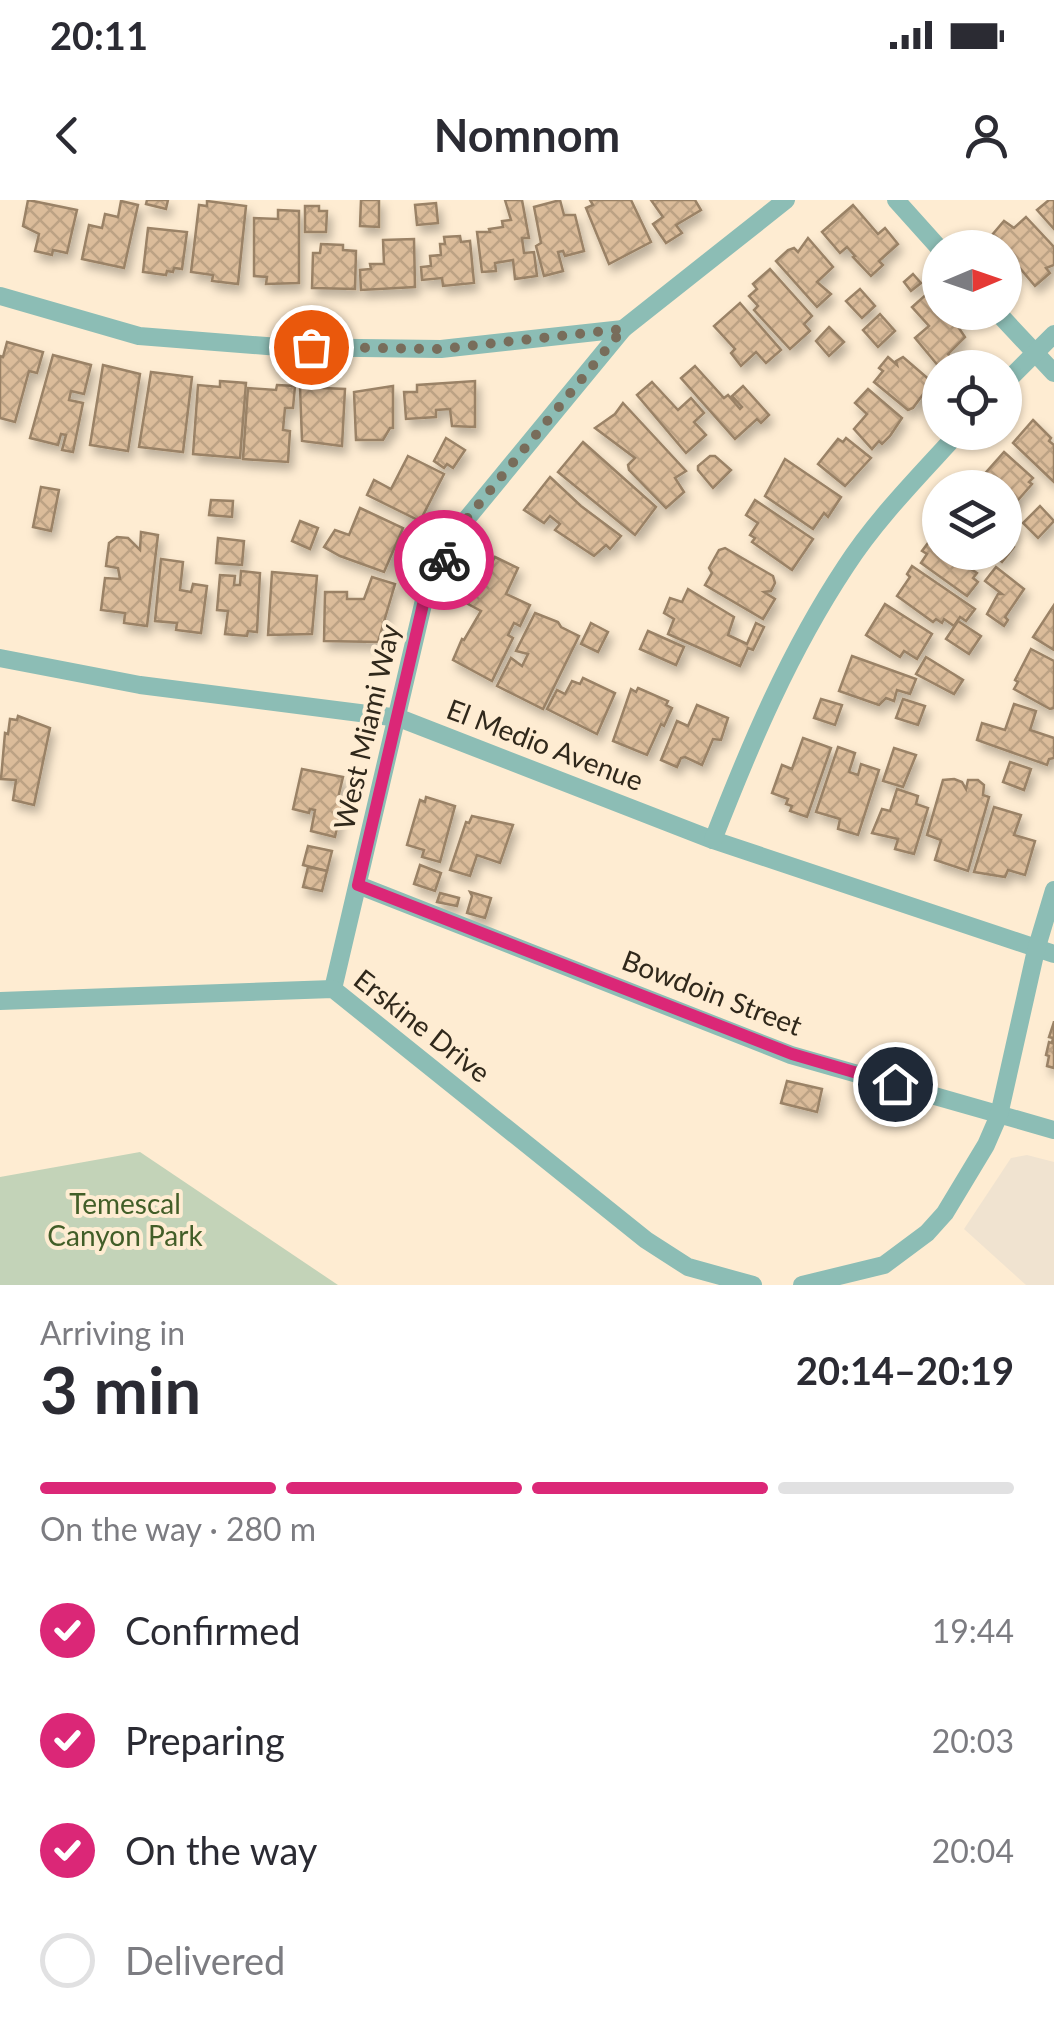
<!DOCTYPE html>
<html lang="en">
<head>
<meta charset="utf-8">
<style>
  :root { --surface:#fff; --page:#f7f7f7; --text:#2b2b33; --muted:#7c7c81; --line:#e1e1e2; --accent:#db2777 }
  body { margin:0; font-family:Lato,sans-serif; background:var(--page); color:var(--text); height:100vh; display:flex; flex-direction:column; font-size:38px; white-space:nowrap }
  * { box-sizing:border-box; margin:0 }
  p { font-size:32px; color:var(--muted) }
  .icon { flex:none; width:55px; height:55px; fill:none; stroke:currentColor; stroke-width:2; stroke-linecap:round; stroke-linejoin:round }
  .map { position:relative; height:1085px; overflow:hidden }
  .drawer { display:flex; flex-direction:column; background:var(--surface); flex:1 }
  .drawer>* { flex:none }
  .needle { width:65px; rotate:88deg }
  .fabs { position:absolute; left:922px; top:30px; display:grid; gap:20px }
  .fabs a { display:grid; place-items:center; width:100px; height:100px; border-radius:50%; background:var(--surface); box-shadow:0 2px 8px #0004; font-size:50px }
  .pin { position:absolute; display:grid; place-items:center; width:85px; height:85px; color:#fff; margin:-42px; border:5px solid #fff; border-radius:50%; box-shadow:0 2px 10px #0007 }
  .courier { position:absolute; display:grid; place-items:center; width:100px; height:100px; margin:-50px; border:8px solid #db2777; border-radius:50%; background:#fff; color:#222; box-shadow:0 2px 12px #0007 }
  .summary em { font-style:normal; font-weight:700 }
  .summary div { display:flex; flex-direction:column-reverse }
  .summary { display:flex; align-items:center; justify-content:space-between; height:170px; padding:0 40px }
  h1 { font-size:65px; font-weight:700; line-height:75px }
  .bar { display:grid; grid-template-columns:repeat(4,1fr); gap:15px 10px; align-content:center; height:120px; padding:0 40px }
  .bar i { height:12px; border-radius:8px; background:var(--line) }
  .bar .active { background:var(--accent) }
  .bar p { grid-column:span 4 }
  ol { padding:0 40px; list-style:none }
  li { display:flex; align-items:center; gap:30px; height:110px }
  li p { margin-inline-start:auto }
  li .icon { padding:10px; border-radius:50%; background:var(--accent); color:#fff; stroke-width:4 }
  li:last-child { color:var(--muted) }
  li i { width:55px; height:55px; border:5px solid var(--line); border-radius:50% }
  .status { display:flex; justify-content:space-between; align-items:center; height:70px; padding:0 50px; background:var(--surface); direction:ltr }
  .status svg { height:28px; fill:currentColor }
  header { display:flex; justify-content:space-between; align-items:center; height:130px; padding:0 40px; background:var(--surface); font-size:45px; font-weight:700 }
  .map>svg:first-child { display:block }
  .education { fill:#f0e3d0 }
  .park { fill:#c3d3b8 }
  .building { fill:url(#building-cross-hatch); stroke:#9a8266; stroke-width:2.5; filter:url(#shadow) }
  .lines { fill:none; stroke-linecap:round; stroke-linejoin:round }
  .minor { stroke:#8cbdb5; stroke-width:18 }
  .done { stroke:#786d5b; stroke-width:10; stroke-dasharray:0 18 }
  .route { stroke:#db2777; stroke-width:12 }
  .labels { text-anchor:middle; stroke-width:8; stroke-linejoin:round; paint-order:stroke }
  .street-label { font-size:28px; fill:#30281b; stroke:#feecd2 }
  .park-label { font-size:28px; fill:#425e28; stroke:#feecd2 }
</style>
</head>
<body>
<div class="status"><b>20:11</b><svg viewBox="0 0 49 12"><path d="M0 12V9h3v3zM5 12V6h3v6zM10 12V3h3v9zM15 12V0h3v12zM26 1h20v11H26zM47 4h2v5h-2z"/></svg></div>
<header><svg class="icon" aria-label="back" viewBox="0 0 24 24"><path d="M15 5l-7 7 7 7"/></svg>Nomnom<svg class="icon" aria-label="person" viewBox="0 0 24 24"><circle cx="12" cy="8" r="4"/><path d="M4 21q1-7 8-7t8 7"/></svg></header>
<div class="map">
<svg width="1054" height="1085" viewBox="0 0 1054 1085">
  <defs>
    <pattern id="building-cross-hatch" width="8" height="8" patternUnits="userSpaceOnUse" patternTransform="scale(2.5)"><rect width="8" height="8" fill="#dbbc9a"/><path d="M0 0l8 8M0 8l8-8" fill="none" stroke="#bca284"/></pattern>
    <filter id="shadow"><feDropShadow dx="4" dy="7" stdDeviation="5" flood-color="#0004"/></filter>
  </defs>
  <rect width="100%" height="100%" fill="#feecd2"/>
  <path class="education" d="M 1027,955 L 1054,962 L 1054,1085 L 1026,1085 L 964,1029 L 1011,958 Z"/>
  <path class="park" d="M 140,952 L 338,1085 L 0,1085 L 0,977 Z"/>
  <g class="building">
    <path d="M 28,0 L 77,10 L 67,53 L 53,50 L 52,55 L 35,51 L 39,34 L 23,26 Z"/>
    <path d="M 147,0 L 168,0 L 166,9 L 146,4 Z"/>
    <path d="M 361,0 L 379,0 L 379,27 L 360,26 Z"/>
    <path d="M 505,0 L 522,0 L 529,38 L 522,38 L 524,53 L 534,52 L 537,76 L 515,79 L 513,60 L 495,63 L 496,71 L 482,72 L 477,32 L 490,32 L 489,29 L 503,27 L 502,21 L 511,20 Z"/>
    <path d="M 560,0 L 564,15 L 575,15 L 584,51 L 565,56 L 563,51 L 558,52 L 563,71 L 544,76 L 536,46 L 541,43 L 534,7 Z"/>
    <path d="M 590,0 L 631,0 L 651,42 L 609,64 L 586,8 L 593,5 Z"/>
    <path d="M 651,0 L 695,0 L 701,10 L 676,25 L 682,33 L 666,43 L 653,24 L 663,17 Z"/>
    <path d="M 1049,0 L 1054,0 L 1054,29 L 1037,10 Z"/>
    <path d="M 121,1 L 138,5 L 124,68 L 82,59 L 89,25 L 102,28 L 105,14 L 118,17 Z"/>
    <path d="M 207,1 L 246,6 L 238,84 L 212,81 L 213,75 L 191,72 L 199,5 L 207,6 Z"/>
    <path d="M 436,3 L 438,23 L 417,25 L 415,5 Z"/>
    <path d="M 853,5 L 878,34 L 885,28 L 898,44 L 879,61 L 883,65 L 871,76 L 853,57 L 855,56 L 847,47 L 840,53 L 822,32 Z"/>
    <path d="M 305,6 L 319,6 L 319,11 L 327,11 L 326,32 L 305,32 Z"/>
    <path d="M 278,10 L 299,11 L 299,83 L 266,84 L 267,77 L 254,76 L 254,18 L 278,19 Z"/>
    <path d="M 1026,17 L 1054,47 L 1054,65 L 1046,68 L 1050,73 L 1035,86 L 992,35 L 1004,21 L 1014,28 Z"/>
    <path d="M 148,28 L 187,32 L 182,69 L 174,68 L 173,72 L 167,71 L 166,75 L 143,72 Z"/>
    <path d="M 460,36 L 461,42 L 470,41 L 474,83 L 443,86 L 442,78 L 422,80 L 421,67 L 431,66 L 430,56 L 441,55 L 440,44 L 445,44 L 444,37 Z"/>
    <path d="M 808,38 L 833,67 L 817,82 L 831,94 L 817,107 L 776,61 L 788,50 L 794,48 L 798,52 Z"/>
    <path d="M 414,39 L 415,87 L 361,90 L 360,70 L 371,69 L 370,64 L 384,64 L 383,40 Z"/>
    <path d="M 321,44 L 343,45 L 343,50 L 356,51 L 355,89 L 312,88 L 313,53 L 320,53 Z"/>
    <path d="M 770,69 L 812,116 L 804,124 L 810,131 L 790,149 L 754,110 L 758,106 L 749,96 L 757,89 L 753,84 Z"/>
    <path d="M 913,74 L 921,83 L 911,91 L 904,82 Z"/>
    <path d="M 860,89 L 875,106 L 862,118 L 846,101 Z"/>
    <path d="M 930,91 L 940,103 L 940,112 L 948,112 L 965,137 L 948,154 L 956,163 L 950,168 L 940,168 L 915,138 L 929,126 L 912,107 Z"/>
    <path d="M 740,103 L 781,150 L 766,163 L 756,152 L 741,166 L 731,153 L 735,149 L 714,126 Z"/>
    <path d="M 880,114 L 895,131 L 878,147 L 863,130 Z"/>
    <path d="M 829,127 L 844,142 L 829,156 L 816,141 Z"/>
    <path d="M 7,142 L 43,152 L 37,173 L 29,171 L 15,222 L 0,218 L 0,156 L 3,157 Z"/>
    <path d="M 53,155 L 91,165 L 84,194 L 71,191 L 69,200 L 83,203 L 73,252 L 62,250 L 66,235 L 61,234 L 58,245 L 30,238 Z"/>
    <path d="M 888,157 L 897,165 L 896,161 L 903,157 L 932,182 L 913,208 L 908,210 L 874,182 L 883,171 L 879,168 Z"/>
    <path d="M 103,165 L 140,174 L 128,251 L 90,245 Z"/>
    <path d="M 695,166 L 724,198 L 728,195 L 740,209 L 742,207 L 732,196 L 743,186 L 769,215 L 761,223 L 757,219 L 735,239 L 681,178 Z"/>
    <path d="M 151,172 L 192,177 L 183,252 L 139,247 Z"/>
    <path d="M 220,181 L 246,183 L 240,258 L 193,254 L 198,185 L 220,187 Z"/>
    <path d="M 475,181 L 475,227 L 452,226 L 450,209 L 436,210 L 436,217 L 406,219 L 404,192 L 417,192 L 417,185 Z"/>
    <path d="M 652,182 L 678,210 L 691,198 L 704,213 L 694,222 L 706,235 L 686,253 L 637,195 Z"/>
    <path d="M 277,185 L 295,186 L 293,208 L 285,208 L 283,230 L 290,231 L 288,262 L 243,259 L 248,188 L 276,190 Z"/>
    <path d="M 393,186 L 393,228 L 390,228 L 383,240 L 356,240 L 354,192 Z"/>
    <path d="M 300,187 L 345,189 L 342,246 L 302,241 Z"/>
    <path d="M 868,189 L 902,218 L 890,236 L 882,244 L 879,241 L 872,249 L 854,229 L 867,214 L 855,203 Z"/>
    <path d="M 623,203 L 686,271 L 675,278 L 684,292 L 666,308 L 629,270 L 628,265 L 635,258 L 595,228 L 615,214 Z"/>
    <path d="M 1033,220 L 1051,238 L 1049,241 L 1054,245 L 1054,282 L 1013,243 Z"/>
    <path d="M 446,238 L 465,250 L 453,268 L 447,264 L 444,268 L 434,261 Z"/>
    <path d="M 846,238 L 871,258 L 845,286 L 818,264 L 838,239 L 843,242 Z"/>
    <path d="M 583,242 L 656,307 L 635,335 L 558,272 Z"/>
    <path d="M 1004,252 L 1033,278 L 1029,282 L 1032,284 L 1012,307 L 1005,300 L 1005,288 L 991,288 L 981,278 Z"/>
    <path d="M 408,256 L 444,274 L 420,321 L 367,295 L 374,280 L 391,289 Z"/>
    <path d="M 710,256 L 715,256 L 731,270 L 713,288 L 698,270 L 698,266 Z"/>
    <path d="M 785,259 L 841,297 L 828,317 L 824,313 L 813,329 L 765,296 Z"/>
    <path d="M 550,277 L 581,306 L 621,336 L 610,349 L 606,345 L 594,356 L 555,330 L 560,324 L 550,316 L 544,323 L 524,310 Z"/>
    <path d="M 41,287 L 59,290 L 51,331 L 33,327 Z"/>
    <path d="M 211,300 L 233,301 L 232,317 L 209,315 Z"/>
    <path d="M 755,300 L 813,339 L 792,370 L 752,342 L 755,338 L 750,335 L 758,323 L 746,315 Z"/>
    <path d="M 1040,306 L 1054,321 L 1038,338 L 1023,323 Z"/>
    <path d="M 360,308 L 403,328 L 384,372 L 340,356 L 324,347 L 335,330 L 349,335 Z"/>
    <path d="M 1005,318 L 1014,326 L 1012,329 L 1016,332 L 1008,342 L 1014,347 L 1002,362 L 990,352 L 1005,352 Z"/>
    <path d="M 300,321 L 318,328 L 310,349 L 292,341 Z"/>
    <path d="M 937,331 L 940,333 L 940,352 L 967,352 L 972,356 L 965,365 L 977,373 L 973,378 L 978,382 L 967,396 L 921,363 L 927,354 L 922,351 Z"/>
    <path d="M 141,332 L 158,335 L 147,426 L 124,423 L 125,413 L 101,410 L 105,378 L 120,379 L 118,368 L 106,366 L 109,343 L 117,337 L 128,338 L 140,350 Z"/>
    <path d="M 218,338 L 244,341 L 242,365 L 216,363 Z"/>
    <path d="M 725,348 L 773,376 L 775,383 L 771,391 L 764,392 L 775,399 L 763,419 L 705,385 L 712,373 L 709,368 L 719,350 Z"/>
    <path d="M 495,357 L 518,368 L 506,394 L 530,405 L 520,426 L 514,423 L 508,435 L 513,438 L 492,481 L 453,460 L 462,439 L 464,440 L 481,411 L 468,404 Z"/>
    <path d="M 161,359 L 183,362 L 180,390 L 191,392 L 193,384 L 207,386 L 201,433 L 176,430 L 177,423 L 155,421 Z"/>
    <path d="M 912,366 L 975,409 L 966,421 L 960,417 L 954,426 L 944,419 L 942,423 L 936,419 L 933,422 L 897,396 L 910,377 L 907,374 Z"/>
    <path d="M 996,367 L 1024,389 L 1005,417 L 1008,420 L 1004,426 L 987,414 L 998,394 L 1002,394 L 985,381 Z"/>
    <path d="M 241,371 L 260,373 L 257,432 L 248,431 L 247,436 L 225,434 L 228,411 L 217,410 L 220,375 L 235,376 L 234,385 L 240,385 Z"/>
    <path d="M 272,372 L 317,376 L 312,434 L 268,435 Z"/>
    <path d="M 372,377 L 395,384 L 378,442 L 324,441 L 325,392 L 347,392 L 347,399 L 364,399 Z"/>
    <path d="M 688,389 L 734,417 L 728,435 L 747,444 L 756,423 L 764,427 L 753,450 L 748,448 L 740,466 L 668,434 L 674,419 L 664,413 L 670,398 L 682,402 Z"/>
    <path d="M 885,404 L 932,434 L 917,459 L 904,451 L 900,457 L 866,435 Z"/>
    <path d="M 1054,405 L 1054,450 L 1033,437 Z"/>
    <path d="M 535,413 L 558,422 L 561,427 L 579,436 L 543,509 L 497,486 L 511,458 L 522,466 L 528,454 L 516,451 Z"/>
    <path d="M 958,421 L 981,436 L 969,454 L 946,439 Z"/>
    <path d="M 591,423 L 608,432 L 598,452 L 581,444 Z"/>
    <path d="M 648,431 L 684,447 L 676,465 L 640,449 Z"/>
    <path d="M 1031,449 L 1054,461 L 1054,508 L 1050,509 L 1014,489 L 1018,482 L 1015,480 Z"/>
    <path d="M 852,456 L 916,479 L 910,494 L 897,490 L 894,501 L 886,498 L 879,505 L 839,491 Z"/>
    <path d="M 926,457 L 963,480 L 954,494 L 916,474 Z"/>
    <path d="M 583,478 L 615,493 L 597,534 L 547,509 L 557,490 L 565,494 L 572,481 L 580,484 Z"/>
    <path d="M 638,488 L 668,501 L 666,505 L 672,508 L 664,526 L 661,524 L 647,555 L 613,541 L 631,489 L 636,492 Z"/>
    <path d="M 821,499 L 842,505 L 835,525 L 814,518 Z"/>
    <path d="M 903,499 L 925,506 L 918,525 L 896,518 Z"/>
    <path d="M 1014,504 L 1036,511 L 1030,530 L 1054,538 L 1054,558 L 1049,559 L 1047,565 L 977,540 L 982,523 L 1005,530 Z"/>
    <path d="M 697,505 L 728,518 L 721,540 L 713,539 L 702,565 L 685,557 L 681,558 L 677,567 L 661,560 L 677,521 L 688,526 Z"/>
    <path d="M 18,516 L 50,528 L 34,605 L 13,600 L 16,580 L 1,579 L 5,533 L 8,534 L 10,519 L 17,520 Z"/>
    <path d="M 803,538 L 831,548 L 807,617 L 790,611 L 792,606 L 786,604 L 788,599 L 772,593 L 782,565 L 792,569 Z"/>
    <path d="M 838,547 L 855,553 L 849,572 L 858,575 L 861,564 L 879,570 L 858,635 L 838,629 L 840,619 L 816,612 Z"/>
    <path d="M 894,548 L 916,555 L 903,587 L 883,581 Z"/>
    <path d="M 1010,562 L 1031,569 L 1024,590 L 1003,582 Z"/>
    <path d="M 302,569 L 343,577 L 338,598 L 343,600 L 335,637 L 311,631 L 315,610 L 310,609 L 309,613 L 293,609 Z"/>
    <path d="M 954,579 L 962,582 L 966,589 L 968,580 L 978,580 L 984,585 L 983,595 L 989,597 L 968,671 L 935,660 L 941,640 L 927,635 L 943,580 Z"/>
    <path d="M 897,589 L 918,596 L 916,604 L 928,608 L 914,654 L 895,649 L 898,639 L 872,633 L 882,609 L 890,611 Z"/>
    <path d="M 426,597 L 455,606 L 440,662 L 422,657 L 424,650 L 407,645 L 420,600 L 425,602 Z"/>
    <path d="M 994,607 L 1021,615 L 1014,635 L 1035,641 L 1025,675 L 1008,670 L 1005,677 L 974,672 Z"/>
    <path d="M 472,616 L 513,625 L 500,663 L 477,655 L 470,676 L 450,670 L 466,622 L 469,623 Z"/>
    <path d="M 308,646 L 332,651 L 327,671 L 303,665 Z"/>
    <path d="M 420,665 L 441,673 L 435,691 L 414,684 Z"/>
    <path d="M 308,667 L 327,671 L 322,691 L 303,687 Z"/>
    <path d="M 470,692 L 491,698 L 485,718 L 467,713 L 472,696 Z"/>
    <path d="M 440,693 L 459,698 L 457,706 L 437,702 Z"/>
    <path d="M 1054,822 L 1054,821 L 1054,868 L 1047,866 L 1049,856 L 1046,855 L 1049,842 L 1052,843 L 1053,838 L 1049,837 Z"/>
    <path d="M 787,881 L 822,889 L 817,912 L 781,903 Z"/>
  </g>
  <g class="lines">
    <g class="minor">
      <path d="M 896,0 L 940,49"/>
      <path d="M 0,96 L 139,136 L 279,147 L 441,149 L 623,129"/>
      <path d="M 997,112 L 1054,173"/>
      <path d="M 1005,183 L 1054,134"/>
      <path d="M 0,458 L 140,485 L 399,518 L 713,640 L 1054,754"/>
      <path d="M 713,640 C 750,545 789,452 846,366 C 877,318 921,274 959,232"/>
      <path d="M 358,685 L 791,855 L 1054,930"/>
      <path d="M 333,789 L 424,400 L 460,327 L 623,129 L 786,0"/>
      <path d="M 0,801 L 333,789 L 646,1040 L 688,1067 L 753,1085"/>
      <path d="M 802,1085 L 884,1065 L 927,1033 L 945,1013 L 986,945 L 999,915 L 1036,750 L 1054,690"/>
    </g>
  </g>
  <g class="lines">
    <path class="done" d="M 311,147 L 441,149 L 623,129 L 460,327 L 444,360"/>
    <path class="route" d="M 444,360 L 424,400 L 358,685 L 792,854 L 895,884"/>
  </g>
  <g class="labels">
    <g class="street-label">
      <text transform="translate(367 527) rotate(-77)" y="10">West Miami Way</text>
      <text transform="translate(545 545) rotate(21)" y="10">El Medio Avenue</text>
      <text transform="translate(712 793) rotate(21)" y="10">Bowdoin Street</text>
      <text transform="translate(422 826) rotate(38)" y="10">Erskine Drive</text>
    </g>
    <g class="park-label">
      <text x="125" y="1014">Temescal<tspan x="125" dy="32">Canyon Park</tspan></text>
    </g>
  </g>
</svg>
<div class="fabs">
<a><svg class="needle" viewBox="-14 -14 28 28"><path d="M0-13l5 13h-10z" fill="#e53935"/><path d="M0 13l5-13h-10z" fill="#7c7c81"/></svg></a>
<a><svg class="icon" aria-label="locate" viewBox="0 0 24 24"><circle cx="12" cy="12" r="6"/><path d="M12 2v4M12 18v4M2 12h4M18 12h4"/></svg></a>
<a><svg class="icon" aria-label="layers" viewBox="0 0 24 24"><path d="M12 4l9 5-9 5-9-5zM3 14l9 5 9-5"/></svg></a>
</div>
<div class="pin" style="left:311px;top:147px;background:#ea580c"><svg class="icon" aria-label="bag" viewBox="0 0 24 24"><path d="M5 8h14l-1 12H6zM9 8a3 3 0 0 1 6 0"/></svg></div>
<div class="pin" style="left:895px;top:884px;background:#1f2937"><svg class="icon" aria-label="home" viewBox="0 0 24 24"><path d="M3 11l9-7 9 7M6 9v11h12V9"/></svg></div>
<div class="courier" style="left:444px;top:360px"><svg class="icon" aria-label="bike" viewBox="0 0 24 24"><circle cx="6" cy="16" r="4"/><circle cx="18" cy="16" r="4"/><path d="M6 16l4-8h5l3 8M10 8l3 8H6M13 5h3"/></svg></div>
</div>
<section class="drawer">
<div class="summary"><div><h1>3 min</h1><p>Arriving in</p></div><em>20:14–20:19</em></div>
<div class="bar"><i class="active"></i><i class="active"></i><i class="active"></i><i></i><p>On the way · 280 m</p></div>
<ol>
<li><svg class="icon" aria-label="check" viewBox="0 0 24 24"><path d="M5 12l5 5 9-10"/></svg>Confirmed<p>19:44</p></li>
<li><svg class="icon" aria-label="check" viewBox="0 0 24 24"><path d="M5 12l5 5 9-10"/></svg>Preparing<p>20:03</p></li>
<li><svg class="icon" aria-label="check" viewBox="0 0 24 24"><path d="M5 12l5 5 9-10"/></svg>On the way<p>20:04</p></li>
<li><i></i>Delivered</li>
</ol>
</section>
</body>
</html>
